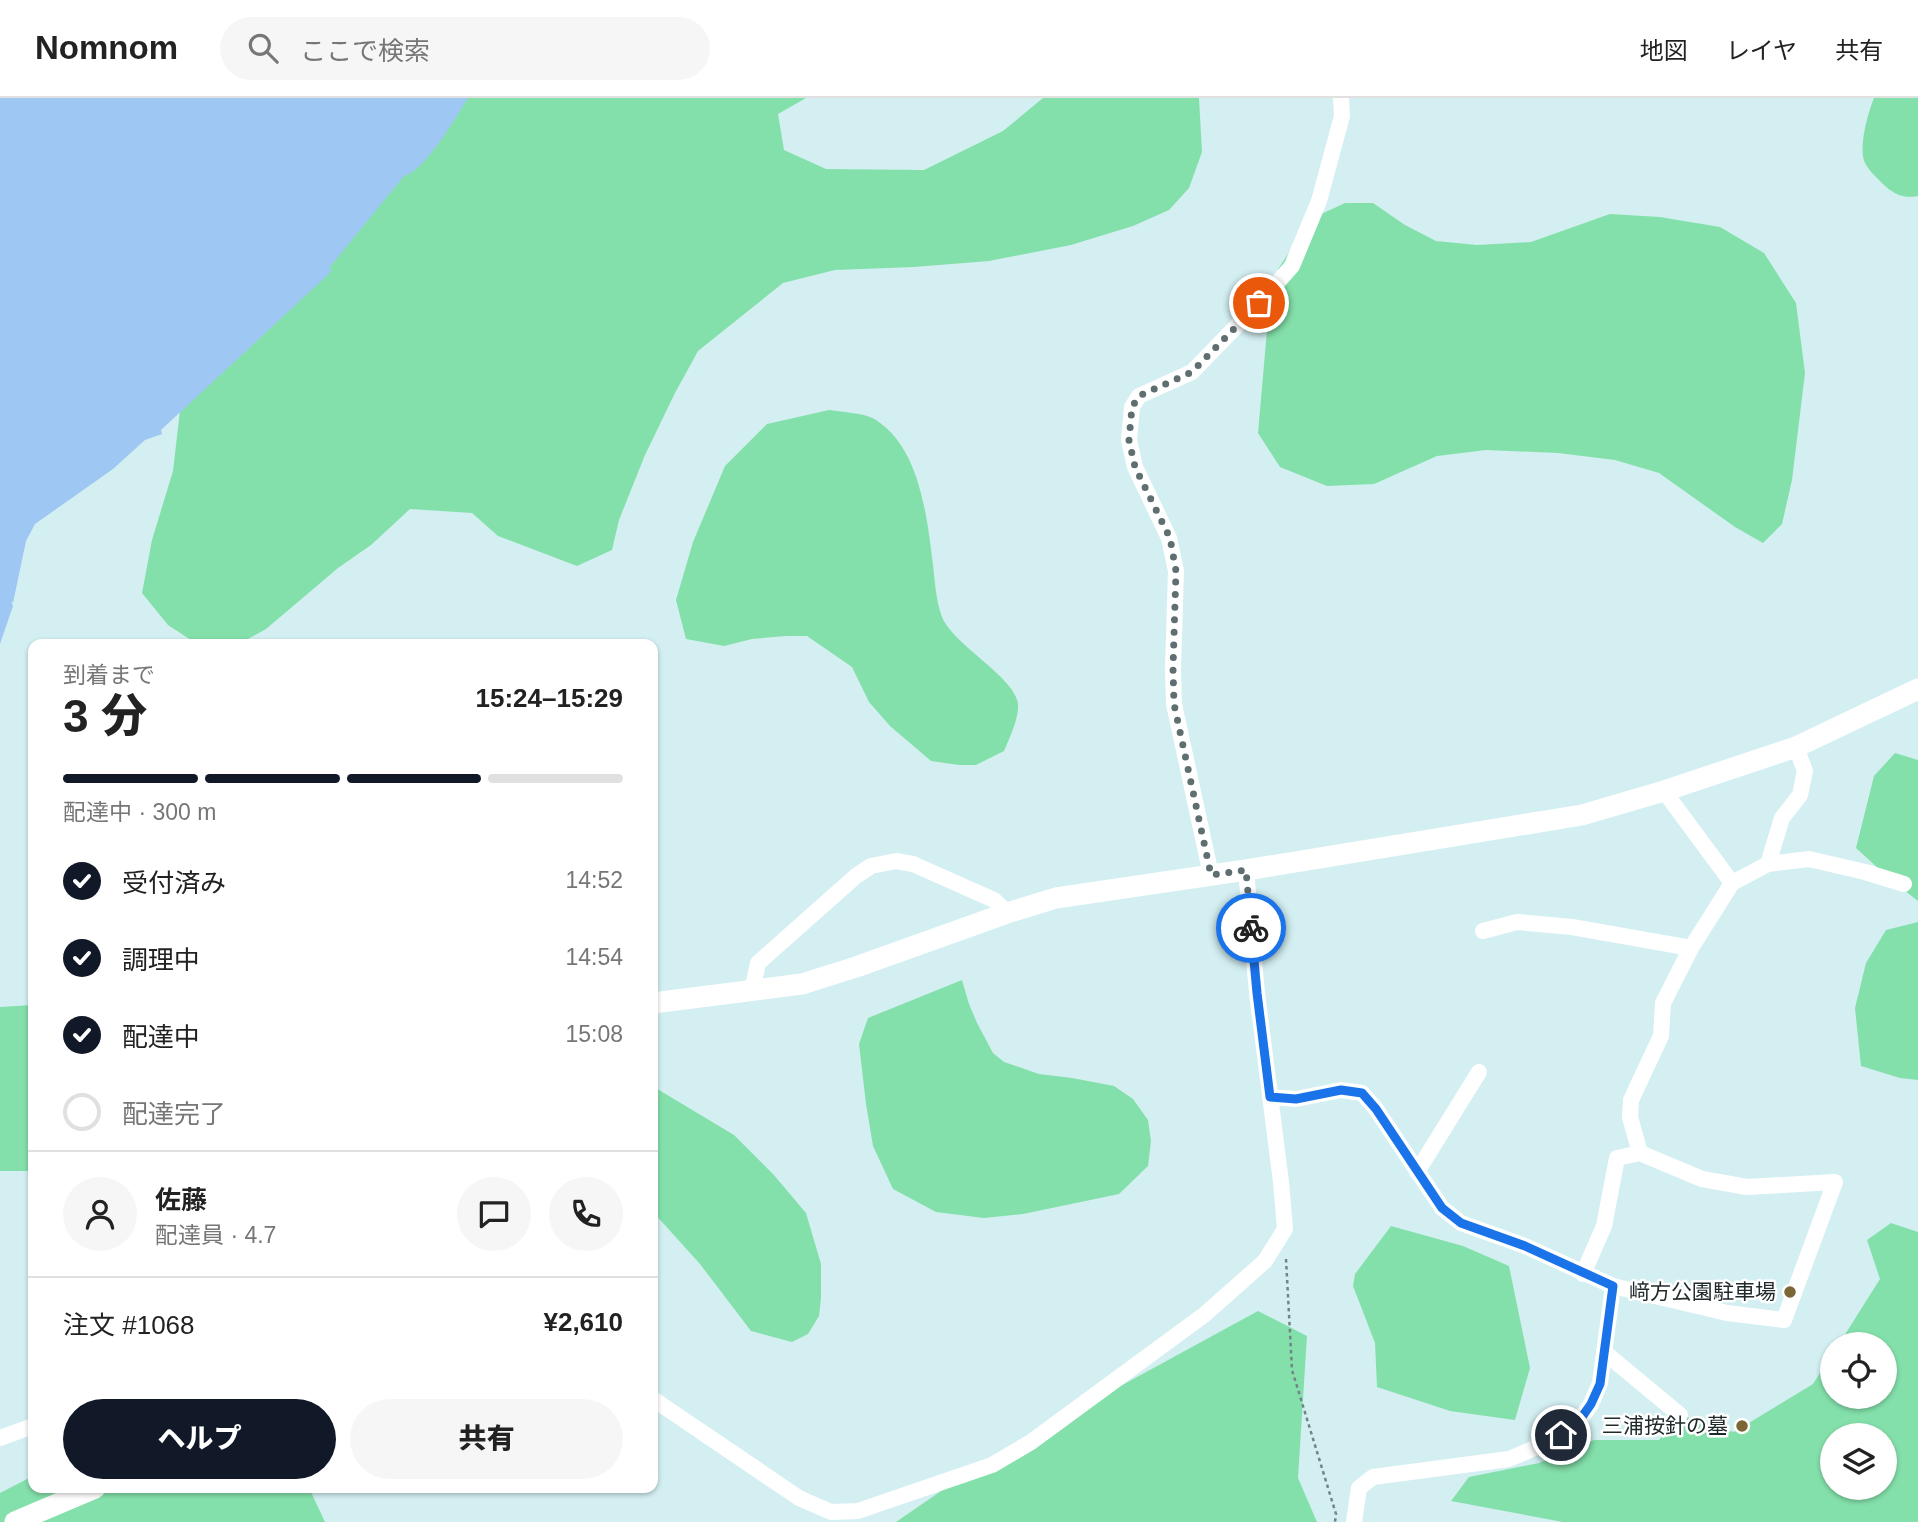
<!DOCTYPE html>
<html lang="ja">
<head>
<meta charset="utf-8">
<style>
  :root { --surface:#fff; --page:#f6f6f6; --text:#222; --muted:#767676; --line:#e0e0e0; --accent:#111827 }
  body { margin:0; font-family:Arial,"Noto Sans JP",sans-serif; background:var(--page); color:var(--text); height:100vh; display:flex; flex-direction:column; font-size:26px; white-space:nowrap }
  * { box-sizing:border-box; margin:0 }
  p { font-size:23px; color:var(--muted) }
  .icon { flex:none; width:38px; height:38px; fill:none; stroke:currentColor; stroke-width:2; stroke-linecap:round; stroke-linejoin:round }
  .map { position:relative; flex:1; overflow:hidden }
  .panel { position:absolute; left:28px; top:541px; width:630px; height:854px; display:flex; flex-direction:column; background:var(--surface); border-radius:14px; box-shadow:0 2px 5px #0004 }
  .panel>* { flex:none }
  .buttons { position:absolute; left:1820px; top:1234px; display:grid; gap:14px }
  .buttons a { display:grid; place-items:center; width:77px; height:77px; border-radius:50%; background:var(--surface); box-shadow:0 2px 5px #0004; font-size:35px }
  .pin { position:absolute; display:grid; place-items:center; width:60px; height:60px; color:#fff; margin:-30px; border:4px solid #fff; border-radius:50%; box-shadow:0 2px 7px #0007 }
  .courier { position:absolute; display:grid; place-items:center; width:70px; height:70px; margin:-35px; border:5px solid #1a73e8; border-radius:50%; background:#fff; color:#222; box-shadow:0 2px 9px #0007 }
  .head em { font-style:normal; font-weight:800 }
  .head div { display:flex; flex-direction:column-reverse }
  .head { display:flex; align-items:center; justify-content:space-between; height:119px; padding:0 35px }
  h1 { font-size:46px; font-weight:800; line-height:52px }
  .bar { display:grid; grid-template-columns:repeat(4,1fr); gap:10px 7px; align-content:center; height:84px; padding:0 35px }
  .bar i { height:9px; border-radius:5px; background:var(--line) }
  .bar .active { background:var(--accent) }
  .bar p { grid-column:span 4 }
  .line { display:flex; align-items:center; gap:18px; padding:0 35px; border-top:2px solid var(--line) }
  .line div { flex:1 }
  .round { display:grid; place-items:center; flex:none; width:74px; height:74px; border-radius:37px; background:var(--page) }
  ol { padding:0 35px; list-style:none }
  li { display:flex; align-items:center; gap:21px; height:77px }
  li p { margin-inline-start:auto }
  li .icon { padding:7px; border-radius:50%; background:var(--accent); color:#fff; stroke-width:4 }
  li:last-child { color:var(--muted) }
  li i { width:38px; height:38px; border:4px solid var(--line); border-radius:50% }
  .primary-button { display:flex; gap:14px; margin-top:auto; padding:14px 35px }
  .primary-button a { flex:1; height:80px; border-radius:42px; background:var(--accent); color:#fff; font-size:28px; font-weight:800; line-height:80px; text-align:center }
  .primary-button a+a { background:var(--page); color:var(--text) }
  header { display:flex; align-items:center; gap:42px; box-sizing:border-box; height:98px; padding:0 35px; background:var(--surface); border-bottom:2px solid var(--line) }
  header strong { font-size:33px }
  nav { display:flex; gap:38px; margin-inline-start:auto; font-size:24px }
  .search { width:490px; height:63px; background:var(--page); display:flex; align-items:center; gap:18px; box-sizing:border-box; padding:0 24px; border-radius:38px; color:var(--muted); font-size:26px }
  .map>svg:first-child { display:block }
  .green { fill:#84e0aa; fill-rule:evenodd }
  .water { fill:#9fc7f4 }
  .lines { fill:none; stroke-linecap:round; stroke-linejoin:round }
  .path { stroke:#728486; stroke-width:2.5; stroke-dasharray:3.5 3.5; stroke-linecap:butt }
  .minor { stroke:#fff; stroke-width:16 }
  .tertiary { stroke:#fff; stroke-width:21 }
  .done { stroke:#5f6f71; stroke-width:7; stroke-dasharray:0 12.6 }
  .route { stroke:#1a73e8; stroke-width:9 }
  .poi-dot { fill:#7b6635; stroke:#fff; stroke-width:2.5 }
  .labels { text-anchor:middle; stroke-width:5; stroke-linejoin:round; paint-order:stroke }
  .poi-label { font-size:21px; fill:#202a2b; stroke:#fff; text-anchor:end }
</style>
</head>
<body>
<header>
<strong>Nomnom</strong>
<div class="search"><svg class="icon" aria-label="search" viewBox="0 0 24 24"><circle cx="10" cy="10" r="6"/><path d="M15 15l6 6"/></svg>ここで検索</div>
<nav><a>地図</a><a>レイヤ</a><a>共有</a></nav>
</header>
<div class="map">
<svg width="1918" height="1424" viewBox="0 0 1918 1424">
  <rect width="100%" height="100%" fill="#d3eff2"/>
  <g class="green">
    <path d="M 455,0 L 806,0 L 778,16 L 784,52 L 826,71 L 924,72 L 1003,33 L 1043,0 L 1199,0 L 1202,54 L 1189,90 L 1169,112 L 1133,128 L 1071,147 L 989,163 L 914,169 L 835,172 L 783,185 L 698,253 L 675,295 L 645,357 L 619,422 L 612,452 L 577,468 L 498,438 L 472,415 L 410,411 L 371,447 L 338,470 L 266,531 L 239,546 L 194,544 L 168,527 L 142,495 L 152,442 L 173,373 L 181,304 Z"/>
    <path d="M 1874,0 L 1918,0 L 1918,98 C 1904,101 1893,96 1883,86 C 1877,80 1869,73 1865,65 C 1858,50 1868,14 1874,0 Z"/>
    <path d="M 1345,105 L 1373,105 L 1405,127 L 1436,143 L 1477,147 L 1531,144 L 1610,116 L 1660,119 L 1720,129 L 1764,155 L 1796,205 L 1805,275 L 1792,382 L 1782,426 L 1763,445 L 1735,429 L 1659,375 L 1615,362 L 1558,355 L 1486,352 L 1437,358 L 1374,386 L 1327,388 L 1280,369 L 1258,335 L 1268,221 L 1278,171 L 1297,143 L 1319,117 Z"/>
    <path d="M 829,312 C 841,314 867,315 876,322 C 920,350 927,419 933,467 C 935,484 936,503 942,519 C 954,548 1017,580 1018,607 C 1019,620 1009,641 1004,653 L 976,667 L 959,667 L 931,663 L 890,628 L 869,604 L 852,569 L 807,538 L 786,538 L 752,541 L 724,548 L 686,541 L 676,502 L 693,444 L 725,368 L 767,326 Z"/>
    <path d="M 1895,655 L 1918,662 L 1918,803 L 1889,780 L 1856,750 L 1874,678 Z"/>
    <path d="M 1918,824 L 1918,982 L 1900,980 L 1861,968 L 1855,910 L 1866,865 L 1886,832 Z"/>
    <path d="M 962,882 L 969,906 L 977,925 L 993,955 L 1004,964 L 1039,976 L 1072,980 L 1114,988 L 1133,1001 L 1148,1022 L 1151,1043 L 1148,1068 L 1119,1096 L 1023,1116 L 984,1120 L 936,1114 L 893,1091 L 873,1048 L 866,1006 L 859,946 L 868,920 Z"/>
    <path d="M 33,907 L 33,1073 L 0,1073 L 0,909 Z"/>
    <path d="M 653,986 L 659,992 L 734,1037 L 773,1076 L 806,1115 L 821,1166 L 821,1200 L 819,1218 L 808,1236 L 792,1244 L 751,1233 L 700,1166 L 653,1114 Z"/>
    <path d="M 1891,1125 L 1918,1134 L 1918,1424 L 1563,1424 L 1451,1403 L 1469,1379 L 1539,1365 L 1594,1342 L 1659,1342 L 1680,1317 L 1734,1334 L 1813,1286 L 1832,1256 L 1832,1298 L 1885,1298 L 1885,1246 L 1839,1246 L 1880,1181 L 1867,1142 ZM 1832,1337 L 1885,1337 L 1885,1390 L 1832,1390 Z"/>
    <path d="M 1391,1128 L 1463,1148 L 1509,1168 L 1530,1270 L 1515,1322 L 1450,1313 L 1377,1289 L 1375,1245 L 1353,1188 L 1355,1176 Z"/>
    <path d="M 1258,1213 L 1307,1238 L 1298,1380 L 1317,1424 L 896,1424 L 992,1358 Z"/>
    <path d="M 33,1378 L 33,1390 L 307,1390 L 310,1392 L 325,1424 L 0,1424 L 0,1395 Z"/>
  </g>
  <path class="water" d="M 0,0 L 468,0 C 456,19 425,73 404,78 L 329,170 L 332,173 L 161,332 L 162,336 L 145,342 L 113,371 L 35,426 L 26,443 L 13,505 L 11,503 L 13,508 L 0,546 Z"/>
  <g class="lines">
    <path class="path" d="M 1286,1161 L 1292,1272 L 1336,1416 L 1335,1424"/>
    <g class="minor">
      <path d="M 1664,693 L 1732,785"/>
      <path d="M 1768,766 L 1782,720 L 1800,697 L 1805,673 L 1796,649"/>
      <path d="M 1211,777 L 1174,606 L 1173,570 L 1176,473 L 1169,440 L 1135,369 L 1129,342 L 1132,309 L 1139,298 L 1192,274 L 1259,205 L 1292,168 L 1319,103 L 1342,18 L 1341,0"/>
      <path d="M 1483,833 L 1517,824 L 1572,829 L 1691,850"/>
      <path d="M 752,893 L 758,865 L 856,778 L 871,768 L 896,763 L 913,766 L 994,802 L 1007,815"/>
      <path d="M 1270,999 L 1296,1001 L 1341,992 L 1362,995 L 1376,1011 L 1442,1110 L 1461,1125 L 1525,1148 L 1613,1188 L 1727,1215 L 1784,1222 L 1835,1084 L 1747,1089 L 1702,1081 L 1640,1055 L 1617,1060 L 1604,1128 L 1583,1176"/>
      <path d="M 1640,1055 L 1630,1019 L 1631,1002 L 1661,938 L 1663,905 L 1691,850 L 1732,785 L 1768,766 L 1809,761 L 1865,774 L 1904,786"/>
      <path d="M 1417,1074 L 1479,974"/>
      <path d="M 1604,1254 L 1680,1317"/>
      <path d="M 653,1301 L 799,1400 L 831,1414 L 858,1413 L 992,1367 L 1031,1344 L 1204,1217 L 1265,1163 L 1285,1131 L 1281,1084 L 1257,895 L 1246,772"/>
      <path d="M 0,1340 L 33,1328"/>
      <path d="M 1354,1424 L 1359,1390 L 1373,1379 L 1509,1361 L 1547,1345 L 1575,1329 L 1591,1306 L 1600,1285 L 1613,1188"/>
    </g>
    <g class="tertiary">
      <path d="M 653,905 L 802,886 L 856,869 L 1007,815 L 1056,800 L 1246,772 L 1582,717 L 1664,693 L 1796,649 L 1918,591"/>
      <path d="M 15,1424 L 95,1390"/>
    </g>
  </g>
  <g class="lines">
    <path class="done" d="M 1251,830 L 1246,772 L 1211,777 L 1174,606 L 1173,570 L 1176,473 L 1170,440 L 1135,369 L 1129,342 L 1132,309 L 1139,298 L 1192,274 L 1259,205"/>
    <path class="route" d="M 1251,830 L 1257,895 L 1270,999 L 1296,1001 L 1341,992 L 1362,995 L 1376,1011 L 1442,1110 L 1461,1125 L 1525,1148 L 1613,1188 L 1600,1286 L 1591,1306 L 1575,1329 L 1561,1337"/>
  </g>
  <g class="poi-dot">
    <circle cx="1790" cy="1194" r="7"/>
    <circle cx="1742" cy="1328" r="7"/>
  </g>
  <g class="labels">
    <g class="poi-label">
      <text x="1776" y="1201">﨑方公園駐車場</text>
      <text x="1728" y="1335">三浦按針の墓</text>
    </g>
  </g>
</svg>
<div class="buttons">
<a><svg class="icon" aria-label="locate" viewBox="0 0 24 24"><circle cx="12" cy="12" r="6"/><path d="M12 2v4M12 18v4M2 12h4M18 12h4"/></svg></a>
<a><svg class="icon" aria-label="layers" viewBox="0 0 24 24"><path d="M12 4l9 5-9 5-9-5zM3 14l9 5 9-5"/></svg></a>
</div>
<div class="pin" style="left:1259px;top:205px;background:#ea580c"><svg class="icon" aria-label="bag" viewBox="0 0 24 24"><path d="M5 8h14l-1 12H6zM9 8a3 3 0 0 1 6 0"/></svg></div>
<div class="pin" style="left:1561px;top:1337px;background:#1f2937"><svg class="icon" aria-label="home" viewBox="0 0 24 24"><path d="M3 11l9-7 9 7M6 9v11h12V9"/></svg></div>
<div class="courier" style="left:1251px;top:830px"><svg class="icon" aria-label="bike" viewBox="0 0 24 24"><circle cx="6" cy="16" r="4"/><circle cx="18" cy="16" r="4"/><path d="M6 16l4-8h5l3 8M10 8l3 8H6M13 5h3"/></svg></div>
<section class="panel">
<div class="head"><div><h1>3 分</h1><p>到着まで</p></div><em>15:24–15:29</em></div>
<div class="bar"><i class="active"></i><i class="active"></i><i class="active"></i><i></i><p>配達中 · 300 m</p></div>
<ol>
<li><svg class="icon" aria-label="check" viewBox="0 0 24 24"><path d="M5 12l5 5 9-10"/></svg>受付済み<p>14:52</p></li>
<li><svg class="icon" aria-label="check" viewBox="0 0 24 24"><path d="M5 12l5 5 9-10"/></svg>調理中<p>14:54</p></li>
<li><svg class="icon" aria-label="check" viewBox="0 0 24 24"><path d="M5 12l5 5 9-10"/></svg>配達中<p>15:08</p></li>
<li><i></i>配達完了</li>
</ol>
<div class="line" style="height:126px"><a class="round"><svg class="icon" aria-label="person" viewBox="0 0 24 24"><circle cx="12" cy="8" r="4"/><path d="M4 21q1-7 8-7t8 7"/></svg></a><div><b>佐藤</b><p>配達員 · 4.7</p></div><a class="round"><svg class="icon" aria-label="chat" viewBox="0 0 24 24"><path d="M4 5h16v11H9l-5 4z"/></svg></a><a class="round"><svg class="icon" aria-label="phone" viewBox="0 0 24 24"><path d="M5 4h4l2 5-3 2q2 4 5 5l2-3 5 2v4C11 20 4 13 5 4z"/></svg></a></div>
<div class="line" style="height:91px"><div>注文 #1068</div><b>¥2,610</b></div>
<div class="primary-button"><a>ヘルプ</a><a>共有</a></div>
</section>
</div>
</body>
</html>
